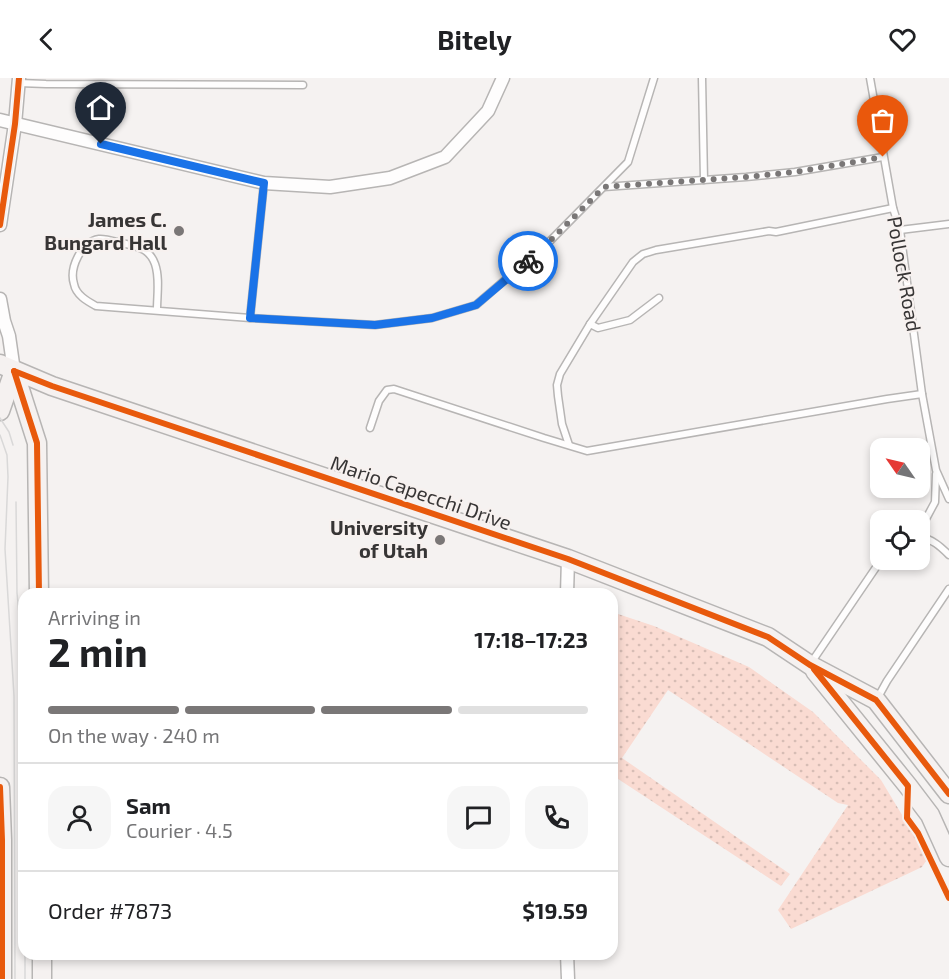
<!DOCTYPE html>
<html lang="en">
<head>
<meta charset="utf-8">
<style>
  :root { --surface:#fff; --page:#f6f6f6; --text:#202124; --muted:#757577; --line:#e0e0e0; --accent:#7a7777 }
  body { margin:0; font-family:"Exo 2",sans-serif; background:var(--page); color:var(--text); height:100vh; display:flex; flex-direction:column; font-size:22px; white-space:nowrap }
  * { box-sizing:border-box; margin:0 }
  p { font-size:20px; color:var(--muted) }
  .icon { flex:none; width:33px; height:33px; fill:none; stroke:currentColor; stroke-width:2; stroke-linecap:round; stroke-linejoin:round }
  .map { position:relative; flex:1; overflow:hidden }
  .drawer { position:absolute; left:18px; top:510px; width:600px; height:372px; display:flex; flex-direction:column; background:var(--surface); border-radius:18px; box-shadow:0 3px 9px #0003 }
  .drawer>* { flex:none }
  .needle { width:39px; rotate:304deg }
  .fabs { position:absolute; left:870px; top:360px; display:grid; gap:12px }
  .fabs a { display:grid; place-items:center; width:60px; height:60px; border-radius:12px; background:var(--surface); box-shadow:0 3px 9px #0003; font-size:30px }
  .pin { position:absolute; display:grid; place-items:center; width:51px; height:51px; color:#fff; margin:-62px -26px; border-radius:50% 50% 50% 0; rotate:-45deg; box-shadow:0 0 6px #0007 }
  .pin .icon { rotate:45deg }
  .courier { position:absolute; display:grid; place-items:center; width:60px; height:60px; margin:-30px; border:4px solid #1a73e8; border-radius:50%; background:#fff; color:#222; box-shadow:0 2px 8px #0007 }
  .summary em { font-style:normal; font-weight:700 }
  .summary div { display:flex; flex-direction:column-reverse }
  .summary { display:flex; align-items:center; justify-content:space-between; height:102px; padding:0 30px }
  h1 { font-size:39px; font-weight:700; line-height:45px }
  .bar { display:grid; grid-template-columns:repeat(4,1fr); gap:9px 6px; align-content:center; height:72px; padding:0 30px }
  .bar i { height:8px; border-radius:4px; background:var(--line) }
  .bar .selected { background:var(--accent) }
  .bar p { grid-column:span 4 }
  .line { display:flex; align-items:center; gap:15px; padding:0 30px; border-top:2px solid var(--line) }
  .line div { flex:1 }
  .round { display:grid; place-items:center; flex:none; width:63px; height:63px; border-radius:18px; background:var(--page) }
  header { display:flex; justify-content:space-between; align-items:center; height:78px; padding:0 30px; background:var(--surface); font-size:27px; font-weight:700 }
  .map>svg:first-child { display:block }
  .grass { fill:url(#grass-dots) }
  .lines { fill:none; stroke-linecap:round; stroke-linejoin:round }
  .lane-casing { stroke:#b7b5b4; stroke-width:9 }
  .street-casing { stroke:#b7b5b4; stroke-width:15 }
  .secondary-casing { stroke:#b7b5b4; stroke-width:21 }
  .lane { stroke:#fefdfd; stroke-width:6 }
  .street { stroke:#fefdfd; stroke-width:12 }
  .secondary { stroke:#f5f1f0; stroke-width:18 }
  .tram { stroke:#d9d8d8; stroke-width:1.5 }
  .cycleway-casing { stroke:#f7f1ef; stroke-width:10 }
  .cycleway { stroke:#e8590c; stroke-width:6 }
  .done { stroke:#7a7777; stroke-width:6; stroke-dasharray:0 10.8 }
  .route { stroke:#1a73e8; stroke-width:8 }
  .poi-dot { fill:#7a7777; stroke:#f7f1ef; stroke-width:2 }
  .labels { text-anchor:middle; stroke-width:4.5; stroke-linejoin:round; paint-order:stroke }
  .poi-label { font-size:20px; font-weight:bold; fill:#373535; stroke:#f7f1ef; text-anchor:end }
  .street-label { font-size:20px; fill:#373535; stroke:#f7f1ef }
</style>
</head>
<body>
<header><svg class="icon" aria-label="back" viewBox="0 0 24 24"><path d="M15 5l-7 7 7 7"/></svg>Bitely<svg class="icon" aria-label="heart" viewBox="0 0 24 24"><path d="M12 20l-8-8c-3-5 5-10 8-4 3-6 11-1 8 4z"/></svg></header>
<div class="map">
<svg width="949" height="901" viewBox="0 0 949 901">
  <defs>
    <pattern id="grass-dots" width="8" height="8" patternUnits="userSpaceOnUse" patternTransform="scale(1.5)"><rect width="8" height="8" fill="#fadbd2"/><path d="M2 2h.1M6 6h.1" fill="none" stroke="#d7bdb5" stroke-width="1.8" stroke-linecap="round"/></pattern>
  </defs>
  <rect width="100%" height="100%" fill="#f5f2f1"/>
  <path class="grass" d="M 612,534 L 654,548 L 749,589 L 813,634 L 881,702 L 928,780 L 922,789 L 791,851 L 778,832 L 848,727 L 838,725 L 668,612 L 622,680 L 790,796 L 781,808 L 612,697 Z"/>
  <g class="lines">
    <g class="lane-casing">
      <g id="lane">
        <path d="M 702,0 L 704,102"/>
        <path d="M 870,0 L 893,130 L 900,152 L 922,316 L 936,392 L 949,421"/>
        <path d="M 19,5 L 46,6 L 303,7"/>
        <path d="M 604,109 L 746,99 L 795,94 L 883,79"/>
        <path d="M 900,152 L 949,146"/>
        <path d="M 157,232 C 157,217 160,200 155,186 C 150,172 140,169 126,166 C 120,165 105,160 99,161 C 81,164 69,190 74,206 C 76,217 87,223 96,228 L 250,240 L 375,247 L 432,240 L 476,227 L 550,163 L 628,84 L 654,0"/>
        <path d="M 250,240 L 264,105"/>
        <path d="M 590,246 L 598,250 L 630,242 L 659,220"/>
        <path d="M 370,350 L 379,323 L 387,312 L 394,311 L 544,360 L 587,373 L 887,321 L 922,316"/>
        <path d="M 569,367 L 562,346 L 558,318 L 557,307 L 560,296 L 590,246 L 633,184 L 643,176 L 656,172 L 769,153 L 776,154 L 893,130"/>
        <path d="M 920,452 L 935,424 L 936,396"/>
        <path d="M 920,459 C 932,461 940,468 949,477"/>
        <path d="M 811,585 L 881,482"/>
        <path d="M 877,621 L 887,603 L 949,511"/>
      </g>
    </g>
    <g class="street-casing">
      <g id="street">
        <path d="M 0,42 L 264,105 L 330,109 L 390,100 L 445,79 L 488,33 L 503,0"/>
        <path d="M 0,147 L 15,46 L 19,0"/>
        <path d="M 0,221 L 4,243 L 9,258 L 14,293"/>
        <path d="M 567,516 L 568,481"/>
        <path d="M 567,876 L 568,901"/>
      </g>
    </g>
    <g class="secondary-casing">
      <g id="secondary">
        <path d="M 0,286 L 52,308 L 568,481 L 768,559 L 810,587 L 876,622 L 949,716"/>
        <path d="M 14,293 L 37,365 L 39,516"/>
        <path d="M 0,333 L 14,293"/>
        <path d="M 815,593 L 908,708 L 930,737 L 949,779"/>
        <path d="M 0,709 L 2,762 L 2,901"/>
        <path d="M 42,876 L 42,901"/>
      </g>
    </g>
    <use href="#lane" class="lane"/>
    <use href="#street" class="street"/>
    <use href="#secondary" class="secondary"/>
    <g class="tram">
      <path d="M 0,340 L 9,354 L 13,367"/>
      <path d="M 0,357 L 7,377 L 8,399 L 5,471 L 14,618 L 15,901"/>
      <path d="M 16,424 L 17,515 L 23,578 L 24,603"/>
      <path d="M 25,876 L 25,901"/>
    </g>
    <g class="cycleway-casing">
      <g id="cycleway">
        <path d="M 0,147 L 15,46 L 19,0"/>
        <path d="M 14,293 L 52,308 L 568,481 L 768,559 L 810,587 L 876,622 L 949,716"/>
        <path d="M 14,293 L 37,365 L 39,516"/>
        <path d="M 814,591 L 908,708 L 907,740 L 918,755 L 949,820"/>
        <path d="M 0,709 L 2,762 L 2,901"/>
      </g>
    </g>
    <use href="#cycleway" class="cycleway"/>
  </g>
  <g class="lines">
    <path class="done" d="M 528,183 L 550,163 L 604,109 L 746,99 L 795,94 L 883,79"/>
    <path class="route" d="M 101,66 L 264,105 L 250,240 L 375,247 L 432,240 L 476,227 L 528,183"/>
  </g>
  <g class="poi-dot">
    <circle cx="179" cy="153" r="6"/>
    <circle cx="440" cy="462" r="6"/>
  </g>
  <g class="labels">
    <g class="poi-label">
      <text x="167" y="149">James C.<tspan x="167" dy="23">Bungard Hall</tspan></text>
      <text x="428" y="457">University<tspan x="428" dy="23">of Utah</tspan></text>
    </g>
    <g class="street-label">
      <text transform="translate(904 196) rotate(80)" y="7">Pollock Road</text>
      <text transform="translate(421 415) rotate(19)" y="7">Mario Capecchi Drive</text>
    </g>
  </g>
</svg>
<div class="fabs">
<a><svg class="needle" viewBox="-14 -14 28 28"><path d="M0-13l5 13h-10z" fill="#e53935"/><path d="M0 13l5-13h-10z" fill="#757577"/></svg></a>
<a><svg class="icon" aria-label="locate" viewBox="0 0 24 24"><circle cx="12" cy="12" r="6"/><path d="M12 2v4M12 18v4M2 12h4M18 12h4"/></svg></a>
</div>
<div class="pin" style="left:883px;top:79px;background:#ea580c"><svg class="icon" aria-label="bag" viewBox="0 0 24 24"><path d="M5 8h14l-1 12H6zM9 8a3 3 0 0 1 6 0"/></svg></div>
<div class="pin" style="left:101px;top:66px;background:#1f2937"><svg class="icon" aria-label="home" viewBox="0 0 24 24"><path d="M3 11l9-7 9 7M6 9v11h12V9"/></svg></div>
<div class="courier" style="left:528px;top:183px"><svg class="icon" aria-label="bike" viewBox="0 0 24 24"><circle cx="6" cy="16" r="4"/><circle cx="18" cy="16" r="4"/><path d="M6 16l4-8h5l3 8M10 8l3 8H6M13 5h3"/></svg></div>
<section class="drawer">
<div class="summary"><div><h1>2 min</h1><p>Arriving in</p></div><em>17:18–17:23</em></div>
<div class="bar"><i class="selected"></i><i class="selected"></i><i class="selected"></i><i></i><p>On the way · 240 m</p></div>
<div class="line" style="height:108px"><a class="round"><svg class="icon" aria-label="person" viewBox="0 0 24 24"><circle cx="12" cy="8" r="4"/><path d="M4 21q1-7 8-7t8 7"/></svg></a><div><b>Sam</b><p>Courier · 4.5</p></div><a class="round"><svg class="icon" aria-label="chat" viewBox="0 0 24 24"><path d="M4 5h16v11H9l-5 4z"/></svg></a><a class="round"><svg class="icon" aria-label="phone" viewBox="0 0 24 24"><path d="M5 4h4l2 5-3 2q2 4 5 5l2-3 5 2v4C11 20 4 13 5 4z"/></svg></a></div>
<div class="line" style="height:78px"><div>Order #7873</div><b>$19.59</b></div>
</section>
</div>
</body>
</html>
